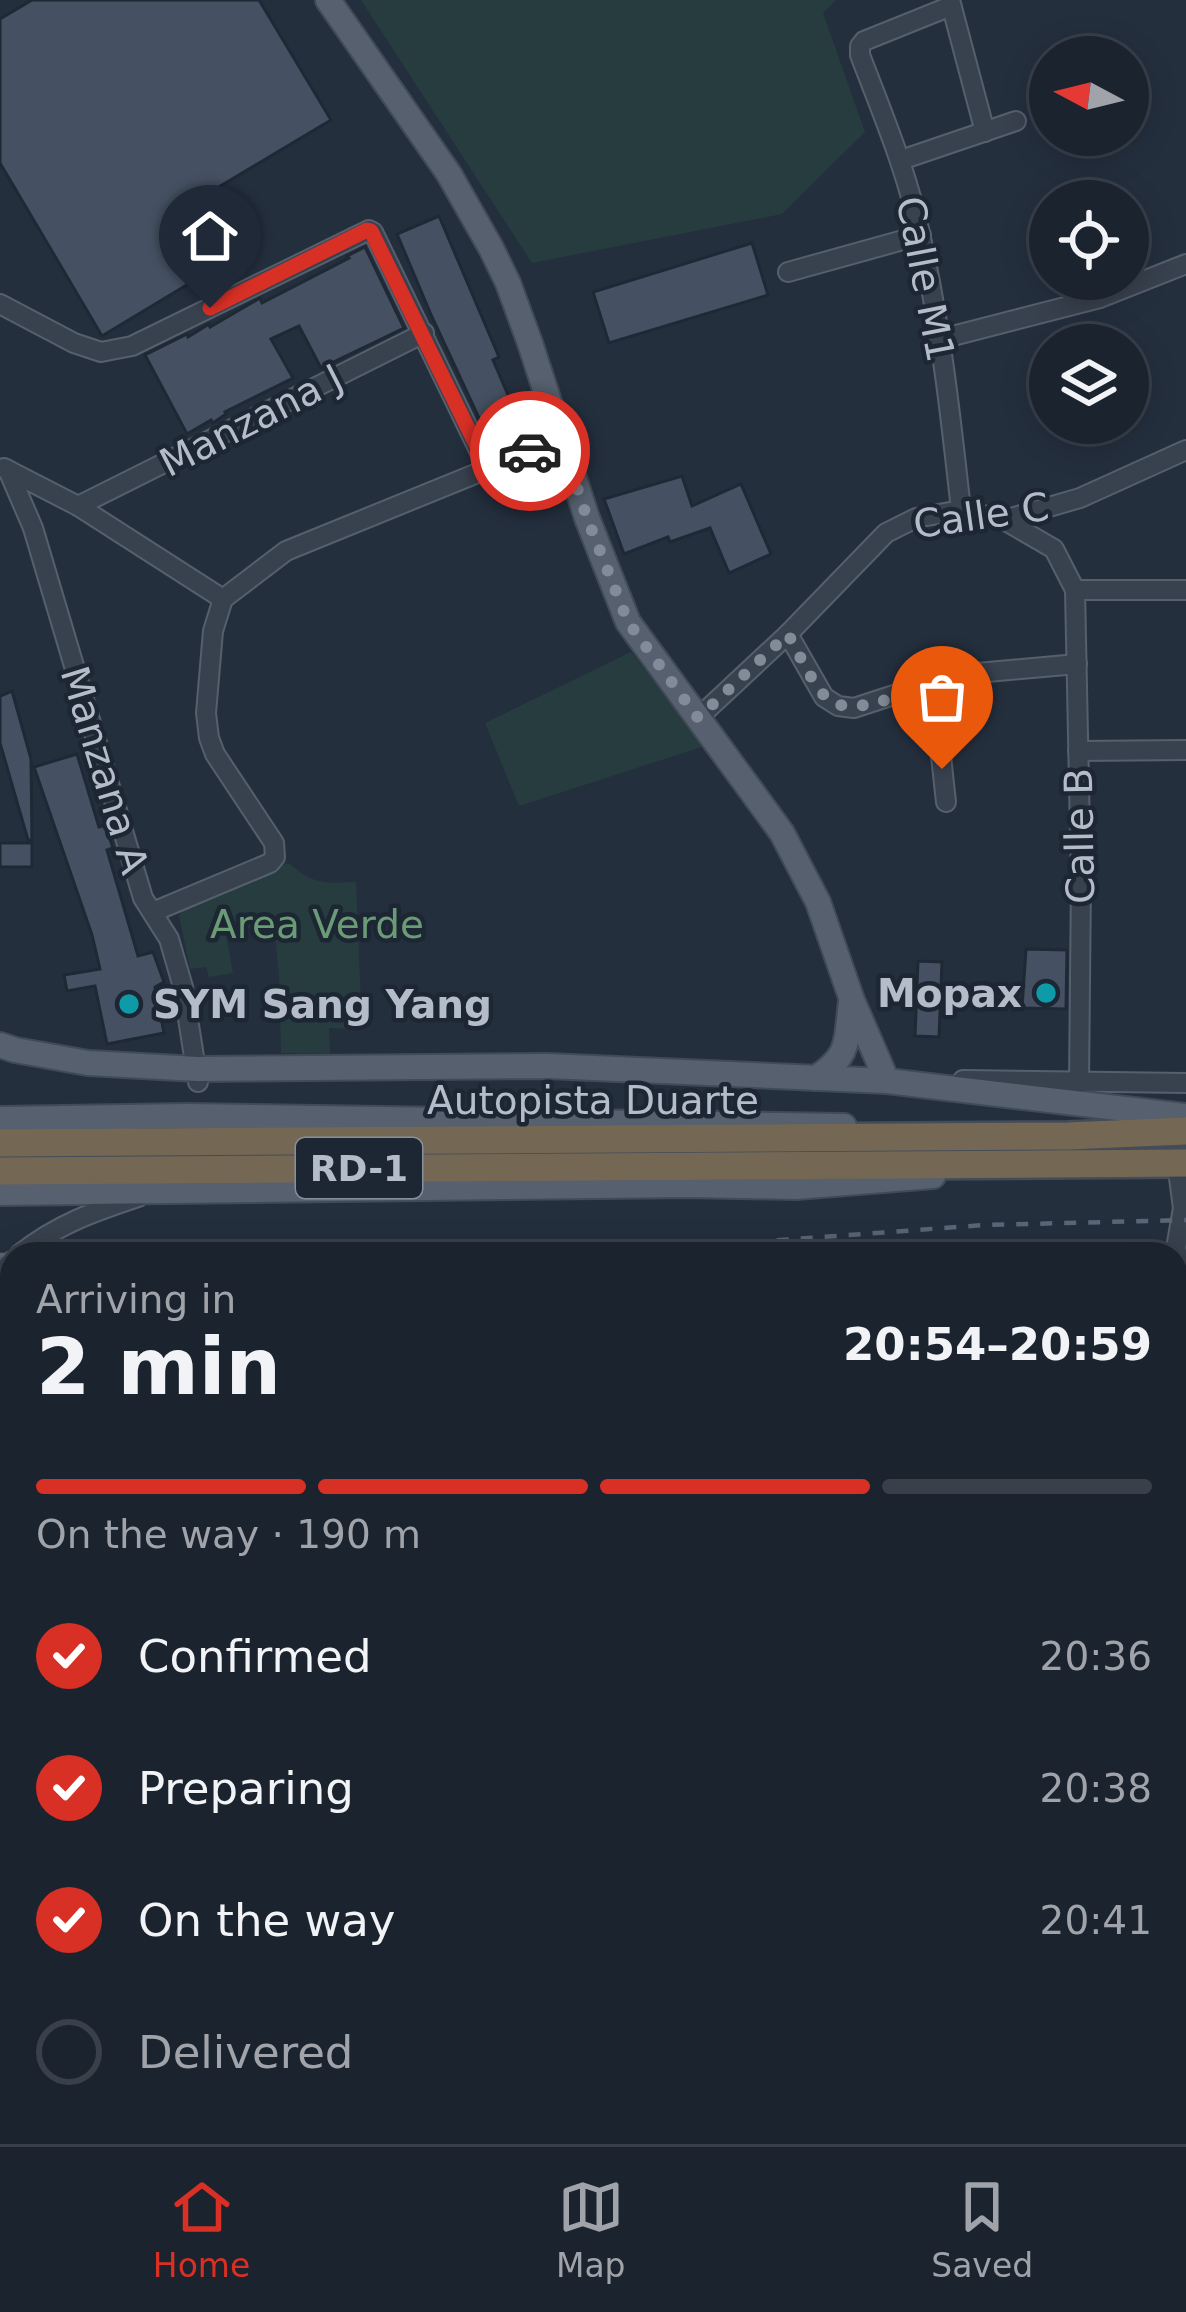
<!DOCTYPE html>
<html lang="en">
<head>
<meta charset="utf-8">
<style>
  :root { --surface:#1b232e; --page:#242b36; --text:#f1f3f6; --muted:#a0a4aa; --line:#39404a; --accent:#d93025 }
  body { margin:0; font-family:"DejaVu Sans",sans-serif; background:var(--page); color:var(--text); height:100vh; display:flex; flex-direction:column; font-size:45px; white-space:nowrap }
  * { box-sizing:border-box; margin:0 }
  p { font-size:39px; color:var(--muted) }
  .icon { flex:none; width:66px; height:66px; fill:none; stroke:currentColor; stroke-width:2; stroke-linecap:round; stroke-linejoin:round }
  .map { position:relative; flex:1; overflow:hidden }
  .drawer { position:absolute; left:0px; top:1242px; width:1188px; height:903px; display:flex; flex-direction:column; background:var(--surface); border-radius:36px 36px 0 0; box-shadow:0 6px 30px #0003,0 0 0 3px var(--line) }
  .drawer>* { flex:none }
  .needle { width:78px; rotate:277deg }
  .tools { position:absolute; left:1029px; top:36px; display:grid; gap:24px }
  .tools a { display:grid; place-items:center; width:120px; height:120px; border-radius:50%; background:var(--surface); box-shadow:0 6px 30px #0003,0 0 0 3px var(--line); font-size:60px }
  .pin { position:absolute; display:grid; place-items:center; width:102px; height:102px; color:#fff; margin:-123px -51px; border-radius:50% 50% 50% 0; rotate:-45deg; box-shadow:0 0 12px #0007 }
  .pin .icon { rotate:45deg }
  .courier { position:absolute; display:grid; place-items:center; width:120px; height:120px; margin:-60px; border:9px solid #d93025; border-radius:50%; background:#fff; color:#222; box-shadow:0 3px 15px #0007 }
  .summary em { font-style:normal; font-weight:700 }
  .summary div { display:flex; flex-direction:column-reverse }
  .summary { display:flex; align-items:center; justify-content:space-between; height:204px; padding:0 36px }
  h1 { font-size:78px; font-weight:700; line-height:90px }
  .bar { display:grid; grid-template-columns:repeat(4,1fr); gap:18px 12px; align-content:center; height:144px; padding:0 36px }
  .bar i { height:15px; border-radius:9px; background:var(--line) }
  .bar .current { background:var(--accent) }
  .bar p { grid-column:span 4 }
  ol { padding:0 36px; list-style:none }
  li { display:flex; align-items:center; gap:36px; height:132px }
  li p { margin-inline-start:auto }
  li .icon { padding:12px; border-radius:50%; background:var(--accent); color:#fff; stroke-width:4 }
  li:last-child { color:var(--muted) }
  li i { width:66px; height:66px; border:6px solid var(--line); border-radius:50% }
  .dock { display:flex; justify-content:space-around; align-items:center; height:168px; border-top:3px solid var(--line); background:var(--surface); font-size:33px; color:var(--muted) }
  .dock a { display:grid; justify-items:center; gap:6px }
  .dock .current { color:var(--accent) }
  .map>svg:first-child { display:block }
  .green { fill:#263c3f }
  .building { fill:#455162; stroke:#1f2835; stroke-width:3 }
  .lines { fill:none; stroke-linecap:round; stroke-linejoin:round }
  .minor-casing { stroke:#565f6c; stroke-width:22 }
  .major-casing { stroke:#414a57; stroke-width:28 }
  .highway-casing { stroke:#434c59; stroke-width:32 }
  .minor { stroke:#38414e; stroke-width:18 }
  .major { stroke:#56606e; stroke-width:24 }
  .highway { stroke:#746855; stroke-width:27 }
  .rail { stroke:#5a6575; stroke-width:4.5; stroke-dasharray:12 12; stroke-linecap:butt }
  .done { stroke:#828b98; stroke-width:12; stroke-dasharray:0 21.6 }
  .route { stroke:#d93025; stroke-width:15 }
  .culture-dot { fill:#0f9aa8; stroke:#1d2633; stroke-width:4.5 }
  .labels { text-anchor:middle; stroke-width:9; stroke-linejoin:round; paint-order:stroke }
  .shield { fill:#1d2633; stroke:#878f9c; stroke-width:3 }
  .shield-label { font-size:36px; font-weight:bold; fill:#b4bcc9 }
  .street-label { font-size:39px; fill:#b4bcc9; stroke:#1d2633 }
  .park-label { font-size:39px; fill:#6b9a76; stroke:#1d2633 }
  .poi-label { font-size:39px; font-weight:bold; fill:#b4bcc9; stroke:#1d2633; text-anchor:end }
</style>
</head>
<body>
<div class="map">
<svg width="1186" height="2144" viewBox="0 0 1186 2144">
  <rect width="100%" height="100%" fill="#242f3e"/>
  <g class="green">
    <path d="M 361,0 L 836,0 L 823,13 L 865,132 L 782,214 L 532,263 Z"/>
    <path d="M 631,652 L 705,746 L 519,806 L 485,723 Z"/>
    <path d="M 289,863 C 313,885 325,883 356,882 L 362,1029 L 329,1028 L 330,1054 L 281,1053 L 279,976 L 274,922 L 226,934 L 233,973 L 209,977 L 206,967 L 190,969 L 179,915 C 194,889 259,874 289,863 Z"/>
  </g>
  <g class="building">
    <path d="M 32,0 L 259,0 L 331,120 L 197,200 L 207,218 L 166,243 L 190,283 L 102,336 L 0,163 L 0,19 Z"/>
    <path d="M 439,216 L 499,357 L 493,360 L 524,432 L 492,446 L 432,317 L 397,234 Z"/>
    <path d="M 752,243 L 768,295 L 609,343 L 593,292 Z"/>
    <path d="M 365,247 L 404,328 L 321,368 L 299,326 L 271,339 L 293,378 L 225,412 L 226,414 L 213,423 L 211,420 L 187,434 L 145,355 L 187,334 L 188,337 L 209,324 L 210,327 L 260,298 L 262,303 L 349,258 L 347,256 Z"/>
    <path d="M 682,476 L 692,506 L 741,484 L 771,554 L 729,573 L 710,528 L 670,542 L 668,537 L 624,554 L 604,499 Z"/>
    <path d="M 12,691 L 31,759 L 32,840 L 28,840 L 0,743 L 0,696 Z"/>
    <path d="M 77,754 L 99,827 L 105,825 L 113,848 L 107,850 L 138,956 L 153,952 L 164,982 L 155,987 L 164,1033 L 107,1044 L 95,986 L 67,991 L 64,975 L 100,969 L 92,935 L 34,767 Z"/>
    <rect x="0" y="843" width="32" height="24"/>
    <path d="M 1026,949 L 1067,950 L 1066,1009 L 1022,1008 Z"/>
    <path d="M 918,961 L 942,962 L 939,1037 L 915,1036 Z"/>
  </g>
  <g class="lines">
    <g class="minor-casing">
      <g id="minor">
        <path d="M 950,0 L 985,132"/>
        <path d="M 951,6 L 864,41 L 860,46 L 860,55 C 883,115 908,174 921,238 C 941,328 951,419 961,510"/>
        <path d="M 901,160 L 1016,121"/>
        <path d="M 788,272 L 921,235"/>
        <path d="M 0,304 L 74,343 L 101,352 L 132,346 L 369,230 L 373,232 L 488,469"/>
        <path d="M 941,339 L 1100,298 L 1186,264"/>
        <path d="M 4,468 L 78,506 L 223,599"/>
        <path d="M 8,470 L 33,528 L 143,898 L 169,939 L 183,987 L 198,1082"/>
        <path d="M 78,506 L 424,333"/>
        <path d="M 1004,520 L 1054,549 L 1075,590 L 1186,590"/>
        <path d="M 1075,590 L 1081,880 L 1079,1083"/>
        <path d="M 788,634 L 824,697 L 838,706 L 854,708 L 955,675 L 1077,664"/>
        <path d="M 933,683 L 946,802"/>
        <path d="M 698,718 L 788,634 L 886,533 L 916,518 L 961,510 L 1004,520 L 1080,498 L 1186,450"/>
        <path d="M 1078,751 L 1186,750"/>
        <path d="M 153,912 L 270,863 L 275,857 L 274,843 L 215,754 L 209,738 L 206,713 L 213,631 L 223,599 L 286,551 L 561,439"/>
        <path d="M 963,1080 L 1186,1083"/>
        <path d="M 1177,1252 L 1186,1277"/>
        <path d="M 20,1254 C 58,1224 93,1212 138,1197"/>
        <path d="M 1175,1254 L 1183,1208 L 1177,1163"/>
        <path d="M 0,1273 L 12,1261"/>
        <path d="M 1176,1468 L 1186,1463"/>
        <path d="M 0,1515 L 12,1544"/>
        <path d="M 1176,1617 L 1186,1642"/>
        <path d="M 1176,1761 L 1186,1739"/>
        <path d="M 0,1850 L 12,1784"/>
        <path d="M 1176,1869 L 1186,1883"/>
        <path d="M 1176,2120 L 1186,2119"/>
        <path d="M 1005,2133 L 1005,2144"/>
        <path d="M 1135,2133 L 1136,2144"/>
        <path d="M 884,2144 L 885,2133"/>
      </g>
    </g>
    <g class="major-casing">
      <g id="major">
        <path d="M 328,0 L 449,174 L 491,248 L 508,283 L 530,343 L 587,518 L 628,622 L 782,833 L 818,902 L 852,1000 L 887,1081"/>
        <path d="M 0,1045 L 15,1050 L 88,1063 L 197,1069 L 548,1066 L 887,1081 L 1186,1116"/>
        <path d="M 816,1078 C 851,1055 846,1041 851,1002"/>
        <path d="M 0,1119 L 187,1116 L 844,1126"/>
        <path d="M 0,1193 L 688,1185 L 796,1187 L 933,1176"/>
      </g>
    </g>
    <g class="highway-casing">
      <g id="highway">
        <path d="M 0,1143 L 1068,1136 L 1186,1131"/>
        <path d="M 0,1171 L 1186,1163"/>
      </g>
    </g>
    <use href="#minor" class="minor"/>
    <use href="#major" class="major"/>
    <use href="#highway" class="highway"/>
    <g class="rail">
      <path d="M 57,1254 L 727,1244 L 985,1225 L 1186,1220"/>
      <path d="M 0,1255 L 12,1255"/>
    </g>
  </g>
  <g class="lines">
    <path class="done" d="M 530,451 L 561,439 L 587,518 L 628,622 L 698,718 L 788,634 C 799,654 809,677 823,694 C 845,723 904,692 933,683 L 942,769"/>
    <path class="route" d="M 210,308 L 367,230 L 371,231 L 488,469 L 530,451"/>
  </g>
  <g class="culture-dot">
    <circle cx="1046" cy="993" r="12"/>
    <circle cx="129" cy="1004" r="12"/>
  </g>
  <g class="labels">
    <rect class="shield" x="296" y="1138" width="126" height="60" rx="9"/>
    <g class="shield-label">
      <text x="359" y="1181">RD-1</text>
    </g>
    <g class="street-label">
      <text transform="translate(926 279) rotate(79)" y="14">Calle M1</text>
      <text transform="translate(251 420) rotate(-27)" y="14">Manzana J</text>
      <text transform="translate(981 515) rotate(-8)" y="14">Calle C</text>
      <text transform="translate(105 770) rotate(73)" y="14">Manzana A</text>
      <text transform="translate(1079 836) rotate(-91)" y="14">Calle B</text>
      <text x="593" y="1114">Autopista Duarte</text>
    </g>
    <g class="park-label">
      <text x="317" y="938">Area Verde</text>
    </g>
    <g class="poi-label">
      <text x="1022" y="1007">Mopax</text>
      <text x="153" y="1018" text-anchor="start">SYM Sang Yang</text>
    </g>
  </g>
</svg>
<div class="tools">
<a><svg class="needle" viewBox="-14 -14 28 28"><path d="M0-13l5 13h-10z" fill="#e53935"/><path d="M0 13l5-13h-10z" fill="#a0a4aa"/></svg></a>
<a><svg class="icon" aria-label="locate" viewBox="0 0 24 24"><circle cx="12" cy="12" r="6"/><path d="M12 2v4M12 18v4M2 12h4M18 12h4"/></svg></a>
<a><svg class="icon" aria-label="layers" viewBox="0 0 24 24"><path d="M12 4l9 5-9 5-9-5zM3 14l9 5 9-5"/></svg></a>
</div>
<div class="pin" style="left:942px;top:769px;background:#ea580c"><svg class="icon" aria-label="bag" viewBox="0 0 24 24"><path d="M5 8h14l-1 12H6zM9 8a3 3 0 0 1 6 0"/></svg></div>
<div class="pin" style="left:210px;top:308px;background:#1f2937"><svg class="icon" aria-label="home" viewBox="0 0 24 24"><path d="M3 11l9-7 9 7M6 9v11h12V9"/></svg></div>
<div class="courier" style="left:530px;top:451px"><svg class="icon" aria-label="car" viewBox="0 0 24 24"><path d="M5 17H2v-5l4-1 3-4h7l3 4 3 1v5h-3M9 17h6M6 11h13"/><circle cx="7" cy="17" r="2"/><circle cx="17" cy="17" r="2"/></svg></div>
<section class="drawer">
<div class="summary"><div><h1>2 min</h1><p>Arriving in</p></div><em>20:54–20:59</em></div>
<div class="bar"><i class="current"></i><i class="current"></i><i class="current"></i><i></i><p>On the way · 190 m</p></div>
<ol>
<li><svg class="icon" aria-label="check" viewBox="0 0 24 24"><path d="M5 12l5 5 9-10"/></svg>Confirmed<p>20:36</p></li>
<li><svg class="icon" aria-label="check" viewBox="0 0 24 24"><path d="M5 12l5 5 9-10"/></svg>Preparing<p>20:38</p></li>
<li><svg class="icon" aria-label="check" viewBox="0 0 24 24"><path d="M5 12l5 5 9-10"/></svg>On the way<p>20:41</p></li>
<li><i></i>Delivered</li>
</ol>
</section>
</div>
<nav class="dock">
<a class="current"><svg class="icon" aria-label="home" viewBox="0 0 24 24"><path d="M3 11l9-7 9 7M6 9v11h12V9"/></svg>Home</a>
<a><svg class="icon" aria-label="map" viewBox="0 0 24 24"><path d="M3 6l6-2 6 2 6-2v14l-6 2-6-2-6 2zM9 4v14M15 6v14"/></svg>Map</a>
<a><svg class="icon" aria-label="saved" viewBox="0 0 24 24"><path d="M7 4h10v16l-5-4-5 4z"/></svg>Saved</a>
</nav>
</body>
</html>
